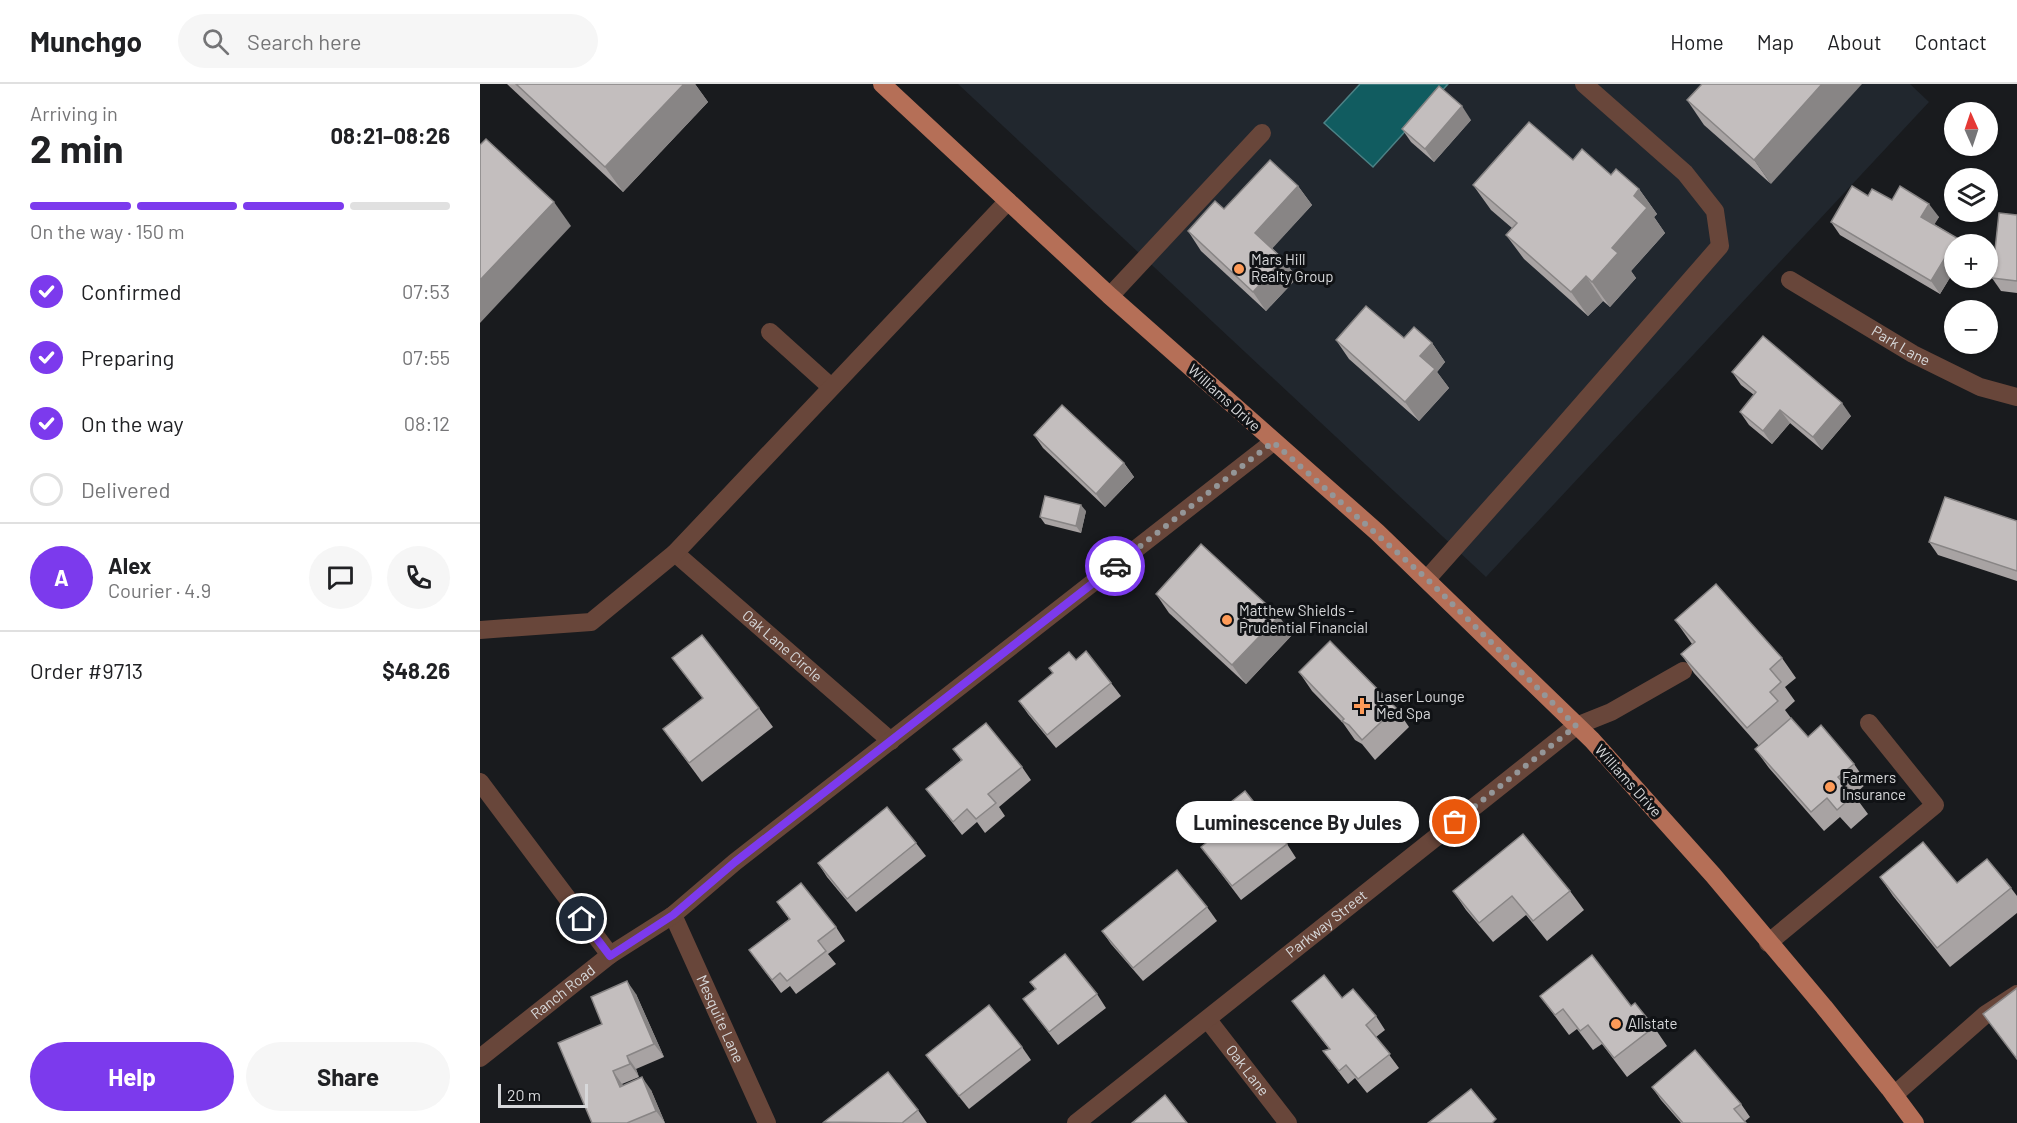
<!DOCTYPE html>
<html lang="en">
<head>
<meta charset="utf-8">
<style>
  :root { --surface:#fff; --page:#f6f6f6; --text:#202124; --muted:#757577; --line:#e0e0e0; --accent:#7c3aed }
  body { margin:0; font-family:Barlow,sans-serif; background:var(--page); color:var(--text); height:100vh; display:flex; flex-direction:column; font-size:22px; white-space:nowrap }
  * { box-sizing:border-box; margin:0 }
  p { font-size:20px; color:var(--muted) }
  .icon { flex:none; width:33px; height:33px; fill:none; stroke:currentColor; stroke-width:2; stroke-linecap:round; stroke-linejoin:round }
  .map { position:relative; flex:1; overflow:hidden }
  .sheet { display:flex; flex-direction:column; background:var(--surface); width:480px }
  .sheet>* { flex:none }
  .needle { width:39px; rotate:357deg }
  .buttons { position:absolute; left:1464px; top:18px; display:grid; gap:12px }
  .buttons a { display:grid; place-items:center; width:54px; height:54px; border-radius:50%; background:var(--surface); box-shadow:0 2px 4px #0004; font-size:30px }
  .scale { position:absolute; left:18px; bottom:15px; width:90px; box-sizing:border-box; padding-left:6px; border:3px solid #d7d8da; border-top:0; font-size:16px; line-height:21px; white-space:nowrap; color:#d7d8da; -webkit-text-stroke:4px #101215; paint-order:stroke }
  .pin { position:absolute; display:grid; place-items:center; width:51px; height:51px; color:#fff; margin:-26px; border:3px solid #fff; border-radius:50%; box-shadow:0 2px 6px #0007 }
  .courier { position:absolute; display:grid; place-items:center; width:60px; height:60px; margin:-30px; border:4px solid #7c3aed; border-radius:50%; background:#fff; color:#222; box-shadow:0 2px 8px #0007 }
  .bubble { position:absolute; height:42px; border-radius:21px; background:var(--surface); box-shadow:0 2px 4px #0004; font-size:20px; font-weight:700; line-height:42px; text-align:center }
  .head em { font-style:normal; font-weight:700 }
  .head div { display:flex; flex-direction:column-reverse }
  .head { display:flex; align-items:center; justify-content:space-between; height:102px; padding:0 30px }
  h1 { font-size:39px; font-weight:700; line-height:45px }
  .bar { display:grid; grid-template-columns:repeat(4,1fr); gap:9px 6px; align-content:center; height:72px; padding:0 30px }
  .bar i { height:8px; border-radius:4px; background:var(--line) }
  .bar .selected { background:var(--accent) }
  .bar p { grid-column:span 4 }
  .line { display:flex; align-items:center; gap:15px; padding:0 30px; border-top:2px solid var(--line) }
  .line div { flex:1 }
  .round { display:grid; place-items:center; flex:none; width:63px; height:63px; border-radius:32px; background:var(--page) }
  ol { padding:0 30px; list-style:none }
  li { display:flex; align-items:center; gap:18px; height:66px }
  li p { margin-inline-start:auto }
  li .icon { padding:6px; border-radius:50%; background:var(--accent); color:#fff; stroke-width:4 }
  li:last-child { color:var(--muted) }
  li i { width:33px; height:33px; border:3px solid var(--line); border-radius:50% }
  .primary-button { display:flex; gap:12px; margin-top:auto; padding:12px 30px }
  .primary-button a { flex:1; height:69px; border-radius:36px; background:var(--accent); color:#fff; font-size:24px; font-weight:700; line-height:69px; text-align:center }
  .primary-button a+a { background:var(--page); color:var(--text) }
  header { display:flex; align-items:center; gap:36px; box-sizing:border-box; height:84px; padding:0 30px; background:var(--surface); border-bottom:2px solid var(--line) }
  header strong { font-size:28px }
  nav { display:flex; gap:33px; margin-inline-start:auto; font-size:21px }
  .search { width:420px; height:54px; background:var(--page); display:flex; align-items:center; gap:15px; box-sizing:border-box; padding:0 21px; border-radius:33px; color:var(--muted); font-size:22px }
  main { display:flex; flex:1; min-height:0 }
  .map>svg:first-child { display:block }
  .built { fill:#21272e }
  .water { fill:#115c60; stroke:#4c8185; stroke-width:1.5 }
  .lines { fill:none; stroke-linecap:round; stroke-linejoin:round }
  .minor { stroke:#68463a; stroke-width:18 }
  .major { stroke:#b56f57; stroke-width:18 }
  .wall { fill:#a8a3a3 }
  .shaded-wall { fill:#888585 }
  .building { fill:#c3bebe; stroke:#888585; stroke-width:1.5 }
  .done { stroke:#949698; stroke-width:6; stroke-dasharray:0 10.8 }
  .route { stroke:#7c3aed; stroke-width:8 }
  .poi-dot { fill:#fe9b58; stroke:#101215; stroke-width:2 }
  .labels { text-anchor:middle; stroke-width:6; stroke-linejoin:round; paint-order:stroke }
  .poi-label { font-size:15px; fill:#d7d8da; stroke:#101215; text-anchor:start }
  .street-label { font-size:15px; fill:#d7d8da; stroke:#101215 }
</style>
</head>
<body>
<header>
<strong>Munchgo</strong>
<div class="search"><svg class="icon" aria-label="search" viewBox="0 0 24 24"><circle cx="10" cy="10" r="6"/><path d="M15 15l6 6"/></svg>Search here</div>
<nav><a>Home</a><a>Map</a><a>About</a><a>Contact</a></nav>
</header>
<main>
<section class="sheet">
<div class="head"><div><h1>2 min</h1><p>Arriving in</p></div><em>08:21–08:26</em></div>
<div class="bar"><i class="selected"></i><i class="selected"></i><i class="selected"></i><i></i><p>On the way · 150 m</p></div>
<ol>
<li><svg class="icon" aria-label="check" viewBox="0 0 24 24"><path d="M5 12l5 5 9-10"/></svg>Confirmed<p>07:53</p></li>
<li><svg class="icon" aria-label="check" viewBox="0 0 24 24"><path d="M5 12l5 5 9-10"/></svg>Preparing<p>07:55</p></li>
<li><svg class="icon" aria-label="check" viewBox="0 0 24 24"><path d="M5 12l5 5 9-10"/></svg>On the way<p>08:12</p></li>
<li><i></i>Delivered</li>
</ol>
<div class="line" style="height:108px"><b class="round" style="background:var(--accent);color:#fff">A</b><div><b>Alex</b><p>Courier · 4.9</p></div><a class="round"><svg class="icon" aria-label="chat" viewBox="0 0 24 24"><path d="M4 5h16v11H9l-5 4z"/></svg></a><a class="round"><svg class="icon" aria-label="phone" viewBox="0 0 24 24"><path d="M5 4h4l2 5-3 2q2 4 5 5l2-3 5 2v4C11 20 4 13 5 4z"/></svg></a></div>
<div class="line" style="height:78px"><div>Order #9713</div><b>$48.26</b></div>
<div class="primary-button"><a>Help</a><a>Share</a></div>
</section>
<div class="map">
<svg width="1537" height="1039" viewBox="0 0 1537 1039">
  <rect width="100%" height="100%" fill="#191b1e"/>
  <path class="built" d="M 478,0 L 1430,0 L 1449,18 L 1006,493 Z"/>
  <path class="water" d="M 880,0 L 968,0 L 893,83 L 844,39 Z"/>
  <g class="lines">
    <g class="minor">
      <path id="s1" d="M 1310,196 L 1433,270 L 1500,303 L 1537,313"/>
      <path d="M 630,212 L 782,49"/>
      <path d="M 290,248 L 351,303"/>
      <path id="s2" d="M 195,469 L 411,657"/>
      <path d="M 947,495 L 1076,350 L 1240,162 L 1235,127 L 1205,89 L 1104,0"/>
      <path d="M 0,546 L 111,538 L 195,469 L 528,117"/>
      <path d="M 0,698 L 130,871"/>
      <path id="s3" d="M 193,831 L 287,1039"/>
      <path d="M 1288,859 L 1455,721 L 1389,639"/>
      <path id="s4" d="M 728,936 L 808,1039"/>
      <path id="s5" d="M 0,974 L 130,871 L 193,831 L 255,778 L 793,358"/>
      <path d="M 1414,1011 L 1506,930 L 1537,910"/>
      <path id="s6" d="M 596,1039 L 1096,642 L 1131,628 L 1203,587"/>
    </g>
    <path class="major" d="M 402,0 L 630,212 L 897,448 L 1112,656 L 1233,791 L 1344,923 L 1409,1004 L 1435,1039"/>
  </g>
  <g class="wall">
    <path d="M 27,0 L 215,0 L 228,18 L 143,108 Z"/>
    <path d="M 1222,0 L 1291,100 L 1224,41 L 1207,16 Z"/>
    <path d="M 991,36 L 954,78 L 931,58 L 922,45 Z"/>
    <path d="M 1093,76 L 1131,91 L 1159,105 L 1177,130 L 1174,133 L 1185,149 L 1151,187 L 1156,194 L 1130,223 L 1123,217 L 1108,232 L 1044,175 L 1026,151 L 1032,144 L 1011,126 L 993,101 Z"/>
    <path d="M 818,102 L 832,121 L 792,164 L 803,175 L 817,194 L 786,227 L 721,167 L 708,147 L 744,125 Z"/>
    <path d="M 1388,112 L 1412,116 L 1459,133 L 1454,140 L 1477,154 L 1481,160 L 1474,160 L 1474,187 L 1460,210 L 1360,151 L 1351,138 Z"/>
    <path d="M 1537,131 L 1537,209 L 1521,207 L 1512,194 Z"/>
    <path d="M 924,254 L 952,259 L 965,278 L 957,288 L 969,304 L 939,337 L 869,275 L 856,256 Z"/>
    <path d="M 1252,288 L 1371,332 L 1342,366 L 1310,339 L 1292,360 L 1269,341 L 1260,328 L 1274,311 L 1261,301 Z"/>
    <path d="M 554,351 L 644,379 L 654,393 L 625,423 L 563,364 Z"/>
    <path d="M 606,427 L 601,449 L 565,440 L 560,433 Z"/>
    <path d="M 1537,437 L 1537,497 L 1458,471 L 1449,458 Z"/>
    <path d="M 676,510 L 812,551 L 766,600 L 689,529 Z"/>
    <path d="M 1195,536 L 1302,574 L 1316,594 L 1305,603 L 1315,617 L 1305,626 L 1311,634 L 1328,653 L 1374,680 L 1387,699 L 1374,711 L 1388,730 L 1371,745 L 1360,733 L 1344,747 L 1289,684 L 1275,665 L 1279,662 L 1214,589 L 1201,570 L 1212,560 Z"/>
    <path d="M 192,574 L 279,624 L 293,643 L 222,698 L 183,645 L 223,615 Z"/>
    <path d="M 596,576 L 631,599 L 641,612 L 576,664 L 548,630 L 539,617 Z"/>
    <path d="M 819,588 L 916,624 L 929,643 L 895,676 L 882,660 L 875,656 L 863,639 L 832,607 Z"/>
    <path d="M 473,665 L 542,683 L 551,696 L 519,723 L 525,732 L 505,749 L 497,738 L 482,751 L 456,718 L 446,705 L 481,676 Z"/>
    <path d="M 732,733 L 807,760 L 816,774 L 761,816 L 721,763 L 742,747 Z"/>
    <path d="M 436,759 L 446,772 L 376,828 L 347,793 L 338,779 Z"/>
    <path d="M 1400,793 L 1531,804 L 1537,812 L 1537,829 L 1470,883 L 1413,812 Z"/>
    <path d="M 973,807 L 1090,807 L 1104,826 L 1067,857 L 1046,831 L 1013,858 L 986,826 Z"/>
    <path d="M 297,818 L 356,843 L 365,857 L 348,870 L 356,880 L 316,910 L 310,902 L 301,909 L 269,866 L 309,835 Z"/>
    <path d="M 727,823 L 737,837 L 663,897 L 631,860 L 622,847 Z"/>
    <path d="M 550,898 L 617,910 L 626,924 L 578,961 L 543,915 L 555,905 Z"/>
    <path d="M 156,910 L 184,973 L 156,985 L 159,993 L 142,1000 L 143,1001 L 171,1006 L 185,1039 L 112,1039 L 122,940 Z"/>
    <path d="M 1060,912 L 1151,922 L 1174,943 L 1187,962 L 1147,993 L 1122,960 L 1113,966 L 1097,945 L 1089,951 Z"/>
    <path d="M 862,914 L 896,932 L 905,946 L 896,953 L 919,984 L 887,1009 L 875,994 L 868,1000 L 843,967 L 849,965 L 812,917 Z"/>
    <path d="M 542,963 L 551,976 L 489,1025 L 456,984 L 446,971 Z"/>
    <path d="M 1172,1003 L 1261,1020 L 1270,1033 L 1264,1038 L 1266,1039 L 1201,1039 L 1181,1016 Z"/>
    <path d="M 438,1026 L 447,1039 L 345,1039 Z"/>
  </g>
  <g class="shaded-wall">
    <path d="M 204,0 L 215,0 L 228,18 L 143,108 L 125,83 Z"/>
    <path d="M 1342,0 L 1382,0 L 1291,100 L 1274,76 Z"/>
    <path d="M 982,22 L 991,36 L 954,78 L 945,65 Z"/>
    <path d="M 818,102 L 832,121 L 789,168 L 775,149 Z"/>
    <path d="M 1159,105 L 1177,130 L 1174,133 L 1185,149 L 1151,187 L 1156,194 L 1130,223 L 1112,198 L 1132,164 L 1154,112 Z"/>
    <path d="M 74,118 L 91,142 L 0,239 L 0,196 Z"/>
    <path d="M 1449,120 L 1459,133 L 1451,146 L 1441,133 Z"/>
    <path d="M 1477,154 L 1481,160 L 1474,160 L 1474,187 L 1460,210 L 1451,197 Z"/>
    <path d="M 803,175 L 817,194 L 786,227 L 773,208 Z"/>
    <path d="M 1106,192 L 1123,217 L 1108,232 L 1091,208 Z"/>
    <path d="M 952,259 L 965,278 L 957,288 L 969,304 L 939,337 L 925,318 L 940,272 Z"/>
    <path d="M 1362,319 L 1371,332 L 1342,366 L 1333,353 Z"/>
    <path d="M 1300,326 L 1310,339 L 1292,360 L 1283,347 Z"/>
    <path d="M 644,379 L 654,393 L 625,423 L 616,410 Z"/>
    <path d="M 601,421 L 606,427 L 601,449 L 596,442 Z"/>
    <path d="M 799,532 L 812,551 L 766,600 L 752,581 Z"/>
    <path d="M 147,897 L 156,910 L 184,973 L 174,960 Z"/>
    <path d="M 147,972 L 156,985 L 159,993 L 150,980 Z"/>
    <path d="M 133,987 L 142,1000 L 149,1016 L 140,1003 Z"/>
    <path d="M 162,993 L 171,1006 L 185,1039 L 176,1027 Z"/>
  </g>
  <g class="building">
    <path d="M 36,0 L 204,0 L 125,83 Z"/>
    <path d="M 1222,0 L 1342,0 L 1274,76 L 1207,16 Z"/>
    <path d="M 959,2 L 982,22 L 945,65 L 922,45 Z"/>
    <path d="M 1049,38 L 1093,76 L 1102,65 L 1131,91 L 1136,85 L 1159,105 L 1154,112 L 1167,124 L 1132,164 L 1138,169 L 1112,198 L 1106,192 L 1091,208 L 1026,151 L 1037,139 L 993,101 Z"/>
    <path d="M 6,55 L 74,118 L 0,196 L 0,61 Z"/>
    <path d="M 790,76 L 818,102 L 775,149 L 803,175 L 773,208 L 708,147 L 735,117 L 744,125 Z"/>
    <path d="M 1372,102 L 1388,112 L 1392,105 L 1412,116 L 1420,102 L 1449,120 L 1441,133 L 1477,154 L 1451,197 L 1351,138 Z"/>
    <path d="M 1519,129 L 1537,131 L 1537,197 L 1512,194 Z"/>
    <path d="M 886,222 L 924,254 L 934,243 L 952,259 L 940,272 L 955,285 L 925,318 L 856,256 Z"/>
    <path d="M 1283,252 L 1362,319 L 1333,353 L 1300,326 L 1283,347 L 1260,328 L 1276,308 L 1252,288 Z"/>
    <path d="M 582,321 L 644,379 L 616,410 L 554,351 Z"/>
    <path d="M 565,412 L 601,421 L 596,442 L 560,433 Z"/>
    <path d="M 1465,413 L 1537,437 L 1537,487 L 1449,458 Z"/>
    <path d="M 721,460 L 799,532 L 752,581 L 676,510 Z"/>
    <path d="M 1236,500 L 1302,574 L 1290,585 L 1301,598 L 1290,608 L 1298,617 L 1267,644 L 1201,570 L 1215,558 L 1195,536 Z"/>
    <path d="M 222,551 L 279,624 L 209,679 L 183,645 L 223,614 L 192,574 Z"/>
    <path d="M 850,557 L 916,624 L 882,656 L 869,641 L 862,637 L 864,635 L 819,588 Z"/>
    <path d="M 606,567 L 631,599 L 567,651 L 539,617 L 573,589 L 569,584 L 589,568 L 596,576 Z"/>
    <path d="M 1311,634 L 1328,653 L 1341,641 L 1374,680 L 1358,693 L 1374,711 L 1357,726 L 1347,714 L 1331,728 L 1275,665 Z"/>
    <path d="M 506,639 L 542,683 L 508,710 L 516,719 L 496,735 L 487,725 L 473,738 L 446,705 L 482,676 L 473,665 Z"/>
    <path d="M 765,707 L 807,760 L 752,802 L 721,763 L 742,746 L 732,733 Z"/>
    <path d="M 407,723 L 436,759 L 367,815 L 338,779 Z"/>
    <path d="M 1043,750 L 1090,807 L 1053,837 L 1032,812 L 999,839 L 973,807 Z"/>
    <path d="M 1443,758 L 1477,799 L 1507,775 L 1531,804 L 1457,864 L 1400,793 Z"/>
    <path d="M 697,786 L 727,823 L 653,884 L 622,847 Z"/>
    <path d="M 321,799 L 356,843 L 338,857 L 346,867 L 307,897 L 300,889 L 292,896 L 269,866 L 310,835 L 297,818 Z"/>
    <path d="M 585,870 L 617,910 L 569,948 L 543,915 L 556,905 L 550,898 Z"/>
    <path d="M 1112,871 L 1151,922 L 1155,919 L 1174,943 L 1134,974 L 1108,941 L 1100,947 L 1083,925 L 1075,931 L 1060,912 Z"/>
    <path d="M 844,891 L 862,914 L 873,905 L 896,932 L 886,941 L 910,970 L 878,995 L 866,981 L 859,987 L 843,967 L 850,965 L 812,917 Z"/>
    <path d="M 147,897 L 174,960 L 147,972 L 150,980 L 133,987 L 140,1003 L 162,993 L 176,1027 L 147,1039 L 112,1039 L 78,959 L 122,940 L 111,913 Z"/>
    <path d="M 1537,904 L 1537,975 L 1503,930 Z"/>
    <path d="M 509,921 L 542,963 L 479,1012 L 446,971 Z"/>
    <path d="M 1215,966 L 1261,1020 L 1254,1025 L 1266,1039 L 1203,1039 L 1172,1003 Z"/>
    <path d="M 408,988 L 438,1026 L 422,1039 L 344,1038 Z"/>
    <path d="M 991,1005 L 1016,1035 L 1012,1039 L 948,1039 Z"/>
    <path d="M 685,1011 L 707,1039 L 652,1039 Z"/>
  </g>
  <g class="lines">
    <path class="done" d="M 635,482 L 793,358 L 947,495 L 1096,642 L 975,738"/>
    <path class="route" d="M 102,835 L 130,872 L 193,831 L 255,778 L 635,482"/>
  </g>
  <g class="poi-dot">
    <circle cx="759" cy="185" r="6"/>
    <circle cx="747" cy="536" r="6"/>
    <path d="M879 613h6v6h6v6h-6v6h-6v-6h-6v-6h6z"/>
    <circle cx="1350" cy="703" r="6"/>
    <circle cx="1136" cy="940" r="6"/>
  </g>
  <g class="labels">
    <g class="poi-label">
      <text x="771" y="181">Mars Hill<tspan x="771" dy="17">Realty Group</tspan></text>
      <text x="759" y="532">Matthew Shields -<tspan x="759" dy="17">Prudential Financial</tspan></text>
      <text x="896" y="618">Laser Lounge<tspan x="896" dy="17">Med Spa</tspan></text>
      <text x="1362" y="699">Farmers<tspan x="1362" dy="17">Insurance</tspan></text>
      <text x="1148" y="945">Allstate</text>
    </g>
    <g class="street-label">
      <text dy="5" stroke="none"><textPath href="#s1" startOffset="129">Park Lane</textPath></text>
      <text transform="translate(744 314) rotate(42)" y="5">Williams Drive</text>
      <text dy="5" stroke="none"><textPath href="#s2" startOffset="142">Oak Lane Circle</textPath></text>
      <text transform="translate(1148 697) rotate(48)" y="5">Williams Drive</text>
      <text dy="5" stroke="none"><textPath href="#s6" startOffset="320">Parkway Street</textPath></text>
      <text dy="5" stroke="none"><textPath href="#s5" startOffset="106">Ranch Road</textPath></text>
      <text dy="5" stroke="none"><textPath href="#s3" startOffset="114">Mesquite Lane</textPath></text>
      <text dy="5" stroke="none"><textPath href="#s4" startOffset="64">Oak Lane</textPath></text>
    </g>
  </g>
</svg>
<div class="buttons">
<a><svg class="needle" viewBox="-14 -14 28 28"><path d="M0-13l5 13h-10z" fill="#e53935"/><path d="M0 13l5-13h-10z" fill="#757577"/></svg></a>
<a><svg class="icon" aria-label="layers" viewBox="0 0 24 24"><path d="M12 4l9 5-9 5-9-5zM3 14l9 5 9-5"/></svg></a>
<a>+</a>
<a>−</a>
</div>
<div class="scale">20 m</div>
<div class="pin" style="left:975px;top:738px;background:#ea580c"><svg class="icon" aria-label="bag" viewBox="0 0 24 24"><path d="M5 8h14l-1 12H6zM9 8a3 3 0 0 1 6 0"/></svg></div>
<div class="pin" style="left:102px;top:835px;background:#1f2937"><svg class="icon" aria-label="home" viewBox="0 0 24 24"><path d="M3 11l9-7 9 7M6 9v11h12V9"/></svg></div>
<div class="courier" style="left:635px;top:482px"><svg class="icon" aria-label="car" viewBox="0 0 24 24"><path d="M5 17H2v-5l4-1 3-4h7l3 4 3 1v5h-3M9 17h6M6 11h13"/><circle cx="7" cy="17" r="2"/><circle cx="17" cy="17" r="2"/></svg></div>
<div class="bubble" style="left:696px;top:717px;width:243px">Luminescence By Jules</div>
</div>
</main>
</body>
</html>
